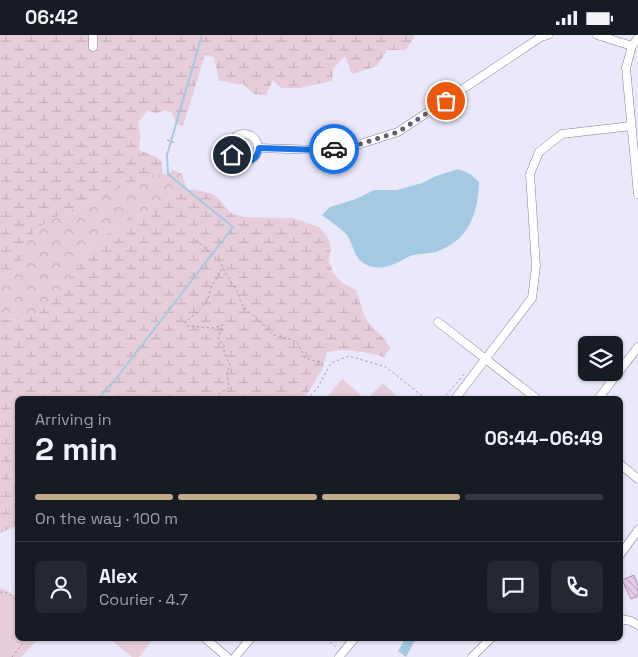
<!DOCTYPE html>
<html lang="en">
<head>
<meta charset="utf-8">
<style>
  :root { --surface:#171b24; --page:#242831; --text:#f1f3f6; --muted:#9ea1a6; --line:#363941; --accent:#c3ac89 }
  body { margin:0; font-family:"Space Grotesk",sans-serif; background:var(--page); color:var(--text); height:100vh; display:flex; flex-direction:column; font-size:19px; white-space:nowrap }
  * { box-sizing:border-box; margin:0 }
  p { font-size:16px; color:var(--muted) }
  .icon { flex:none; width:28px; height:28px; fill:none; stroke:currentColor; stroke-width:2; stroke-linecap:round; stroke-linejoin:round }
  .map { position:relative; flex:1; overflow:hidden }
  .side { position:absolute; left:15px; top:361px; width:608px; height:245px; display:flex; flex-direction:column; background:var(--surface); border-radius:8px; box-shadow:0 1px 4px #0004 }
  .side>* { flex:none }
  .buttons { position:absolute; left:578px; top:301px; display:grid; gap:10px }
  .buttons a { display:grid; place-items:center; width:45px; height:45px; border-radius:8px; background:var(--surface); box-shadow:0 1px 4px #0004; font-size:25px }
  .pin { position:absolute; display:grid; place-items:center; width:42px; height:42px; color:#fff; margin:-21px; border:2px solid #fff; border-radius:50%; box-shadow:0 1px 5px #0007 }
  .courier { position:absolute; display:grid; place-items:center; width:50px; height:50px; margin:-25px; border:4px solid #1a73e8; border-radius:50%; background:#fff; color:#222; box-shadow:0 1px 6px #0007 }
  .overview em { font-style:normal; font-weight:700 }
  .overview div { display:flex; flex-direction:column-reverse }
  .overview { display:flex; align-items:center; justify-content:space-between; height:85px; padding:0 20px }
  h1 { font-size:32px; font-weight:700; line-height:38px }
  .bar { display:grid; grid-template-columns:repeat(4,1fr); gap:8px 5px; align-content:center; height:60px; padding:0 20px }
  .bar i { height:6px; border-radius:4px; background:var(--line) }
  .bar .active { background:var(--accent) }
  .bar p { grid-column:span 4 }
  .line { display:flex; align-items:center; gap:12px; padding:0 20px; border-top:1px solid var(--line) }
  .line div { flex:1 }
  .round { display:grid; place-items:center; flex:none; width:52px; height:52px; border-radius:8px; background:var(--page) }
  .status { display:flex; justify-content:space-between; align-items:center; height:35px; padding:0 25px; background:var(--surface); direction:ltr }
  .status svg { height:14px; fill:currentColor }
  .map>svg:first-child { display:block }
  .grass { fill:#e6cdd9 }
  .forest { fill:url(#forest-crowns) }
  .wetland { fill:url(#wetland-marsh) }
  .water { fill:#a4cae3 }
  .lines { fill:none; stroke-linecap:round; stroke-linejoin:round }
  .stream { stroke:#a4cae3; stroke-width:2 }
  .building { fill:url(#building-back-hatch); stroke:#af9ab4 }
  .minor-casing { stroke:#86819d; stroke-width:9 }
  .path { stroke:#a2a0af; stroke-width:1; stroke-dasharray:2.5 2.5; stroke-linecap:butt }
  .minor { stroke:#fff; stroke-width:8 }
  .done { stroke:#63616e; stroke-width:5; stroke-dasharray:0 9 }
  .route { stroke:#1a73e8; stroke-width:6 }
</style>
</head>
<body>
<div class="status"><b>06:42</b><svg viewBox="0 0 49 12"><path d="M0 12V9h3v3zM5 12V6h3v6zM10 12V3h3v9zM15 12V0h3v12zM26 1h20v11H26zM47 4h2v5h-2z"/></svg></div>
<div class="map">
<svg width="638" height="622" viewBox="0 0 638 622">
  <defs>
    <pattern id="forest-crowns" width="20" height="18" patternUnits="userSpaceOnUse" patternTransform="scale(1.25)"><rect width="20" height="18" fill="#e6cdd9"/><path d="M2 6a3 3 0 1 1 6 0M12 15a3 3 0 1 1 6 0" fill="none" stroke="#c5afba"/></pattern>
    <pattern id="wetland-marsh" width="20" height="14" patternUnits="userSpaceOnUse" patternTransform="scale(1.25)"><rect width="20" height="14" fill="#e6cdd9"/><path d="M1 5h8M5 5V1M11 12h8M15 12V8" fill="none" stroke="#c5afba"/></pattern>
    <pattern id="building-back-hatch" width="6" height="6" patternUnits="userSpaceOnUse" patternTransform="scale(1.25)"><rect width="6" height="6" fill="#e7cbed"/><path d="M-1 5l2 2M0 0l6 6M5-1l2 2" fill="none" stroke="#c6aecb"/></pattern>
  </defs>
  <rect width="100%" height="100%" fill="#eae8fa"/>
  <g class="grass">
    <path d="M 342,344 L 363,362 L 362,364 L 326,364 Z"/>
    <path d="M 383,348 L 400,364 L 367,364 Z"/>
    <path d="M 0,553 L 17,561 L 18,604 L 38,604 L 21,622 L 0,622 Z"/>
    <path d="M 110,604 L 153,604 L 139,622 L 132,622 Z"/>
  </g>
  <path class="forest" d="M 173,135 L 182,139 L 187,155 L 173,159 L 154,172 L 108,198 L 89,216 L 53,264 L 37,279 L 19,285 L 0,284 L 0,244 L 12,242 L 20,231 L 24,209 L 42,190 L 68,176 L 137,146 L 154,140 L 168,139 Z"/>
  <g class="wetland">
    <path d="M 0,0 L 415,0 L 406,15 L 387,15 L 377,31 L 352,39 L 345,21 L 333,34 L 332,46 L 299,53 L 281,53 L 273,45 L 266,60 L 254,59 L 243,49 C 234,50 228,46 219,46 L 214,22 L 205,20 L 183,91 L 176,89 L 172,78 L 164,75 L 156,79 L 148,75 L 138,87 L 140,100 L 139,115 L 156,122 L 162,127 L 163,140 L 154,140 L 137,146 L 68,176 L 42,190 L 24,209 L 20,231 L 12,242 L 0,244 Z"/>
    <path d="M 187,155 L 202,156 L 215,160 L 231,178 L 244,182 L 293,183 L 319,192 L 327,201 L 331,213 L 329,225 L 333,238 L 342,248 L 356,255 C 360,263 361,274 365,282 C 372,295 383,299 390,313 L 384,322 C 366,317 345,313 327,317 L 322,335 L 304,364 L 18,364 L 17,493 L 14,492 L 0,498 L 0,284 L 19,285 L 37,279 L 53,264 L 89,216 L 108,198 L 154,172 L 173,159 Z"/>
  </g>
  <g class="water">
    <path d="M 458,134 L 470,139 L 479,147 C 478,179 469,205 436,217 C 428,219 418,218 410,221 C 396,228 384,237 367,230 C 353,224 354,209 346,199 C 339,192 330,186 322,180 L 330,172 L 356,164 L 374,155 L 397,155 L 422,148 L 436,141 Z"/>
    <path d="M 405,604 L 413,604 L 415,605 L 406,622 L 398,616 Z"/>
  </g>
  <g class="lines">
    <path class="stream" d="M 98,364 L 115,345 L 233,192 L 168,139 L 167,120 L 202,0"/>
  </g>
  <path class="building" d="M 634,540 L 638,551 L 638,561 L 631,564 L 622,545 Z"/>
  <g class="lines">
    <g class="minor-casing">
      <g id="minor">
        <path d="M 597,0 L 632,11"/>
        <path d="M 638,3 L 632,11 L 626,33 L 638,159"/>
        <path d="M 93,12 L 93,0"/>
        <circle cx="244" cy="113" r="14"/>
        <path d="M 259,113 L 319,115 L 354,111 L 398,97 L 541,2 L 548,0"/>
        <path d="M 438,287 L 537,364"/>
        <path d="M 455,364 L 532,263 L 536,232 L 530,139 L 539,117 L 562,99 L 631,91"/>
        <path d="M 598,364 L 638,312"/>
        <path d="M 620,429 L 638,444"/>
        <path d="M 620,520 L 638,495"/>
        <path d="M 620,584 L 631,586 L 638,590"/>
        <path d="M 206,604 L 227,622"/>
        <path d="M 235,622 L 250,604"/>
        <path d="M 339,622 L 354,604"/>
        <path d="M 472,622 L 490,604"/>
      </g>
    </g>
    <g class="path">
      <path d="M 167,105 L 175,108"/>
      <path d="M 196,205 L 221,228 L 226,239 L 237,256 L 241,268 L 246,275 L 261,287 L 273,300 L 287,303 L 297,307 L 305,323 L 323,328"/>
      <path d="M 217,364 L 219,359 L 229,353 L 227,337 L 230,330 L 224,317 L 224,310 L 220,307 L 218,303 L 223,290 L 213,293 L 187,291 L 185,287 L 198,277 L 207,266 L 212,251 L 223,232"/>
      <path d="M 307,364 L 317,354 L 331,328 L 349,321 L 386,332 L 426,364"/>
      <path d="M 443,364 L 465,338"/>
      <path d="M 0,557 L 7,558 L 18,566"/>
      <path d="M 326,604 L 336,612"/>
      <path d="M 12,622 L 26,604"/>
    </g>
    <use href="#minor" class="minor"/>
  </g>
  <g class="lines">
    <path class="done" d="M 334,114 L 354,111 L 398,97 L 446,66"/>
    <path class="route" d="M 232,120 C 242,132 257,128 259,113 L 319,115 L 334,114"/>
  </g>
</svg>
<div class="buttons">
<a><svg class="icon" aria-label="layers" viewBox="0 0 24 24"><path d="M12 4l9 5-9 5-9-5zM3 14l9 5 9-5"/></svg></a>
</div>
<div class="pin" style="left:446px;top:66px;background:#ea580c"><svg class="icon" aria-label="bag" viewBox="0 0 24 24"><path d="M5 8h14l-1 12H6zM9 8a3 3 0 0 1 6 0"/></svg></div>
<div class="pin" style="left:232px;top:120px;background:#1f2937"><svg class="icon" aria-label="home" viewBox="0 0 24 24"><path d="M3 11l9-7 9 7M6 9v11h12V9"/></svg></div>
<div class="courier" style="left:334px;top:114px"><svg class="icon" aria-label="car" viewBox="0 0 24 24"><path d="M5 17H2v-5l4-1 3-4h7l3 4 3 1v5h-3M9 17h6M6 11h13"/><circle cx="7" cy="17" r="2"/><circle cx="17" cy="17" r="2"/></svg></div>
<section class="side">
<div class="overview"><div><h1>2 min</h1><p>Arriving in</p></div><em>06:44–06:49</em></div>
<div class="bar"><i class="active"></i><i class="active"></i><i class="active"></i><i></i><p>On the way · 100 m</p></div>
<div class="line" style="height:90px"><a class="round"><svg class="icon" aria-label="person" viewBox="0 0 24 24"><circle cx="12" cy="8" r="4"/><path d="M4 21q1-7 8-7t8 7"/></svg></a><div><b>Alex</b><p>Courier · 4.7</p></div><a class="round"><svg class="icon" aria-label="chat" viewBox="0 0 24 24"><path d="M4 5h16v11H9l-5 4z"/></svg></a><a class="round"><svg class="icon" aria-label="phone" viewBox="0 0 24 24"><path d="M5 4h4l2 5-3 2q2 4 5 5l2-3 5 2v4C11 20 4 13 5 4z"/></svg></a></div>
</section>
</div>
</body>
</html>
